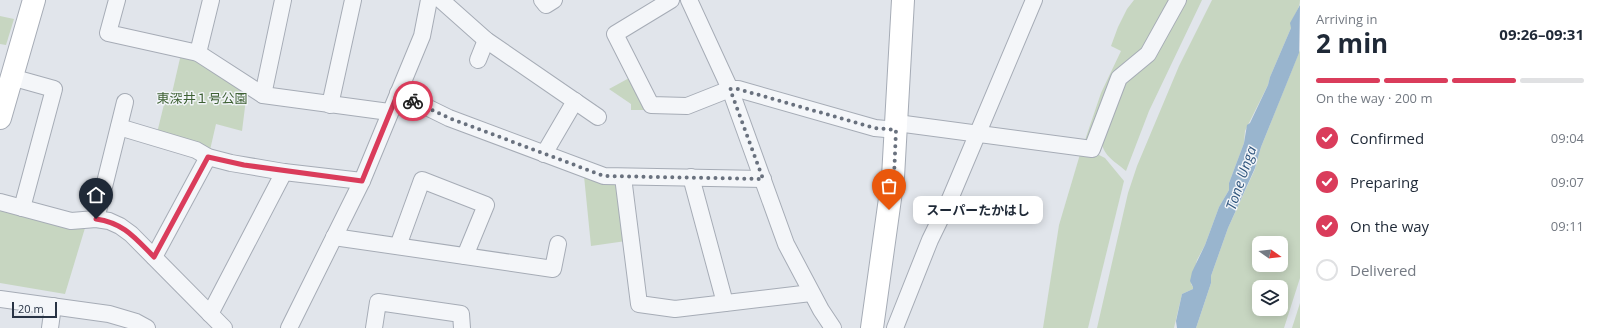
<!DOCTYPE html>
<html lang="en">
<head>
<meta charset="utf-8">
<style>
  :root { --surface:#fff; --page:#f6f6f7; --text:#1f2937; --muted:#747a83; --line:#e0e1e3; --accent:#da3c5b }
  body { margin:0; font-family:"Open Sans","Noto Sans JP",sans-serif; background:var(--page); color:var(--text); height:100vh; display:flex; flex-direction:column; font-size:15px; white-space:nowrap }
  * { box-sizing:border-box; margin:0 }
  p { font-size:13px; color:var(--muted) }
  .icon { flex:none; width:22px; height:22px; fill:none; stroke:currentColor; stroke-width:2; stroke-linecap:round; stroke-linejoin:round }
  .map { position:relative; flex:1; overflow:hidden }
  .details { display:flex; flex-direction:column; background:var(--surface); width:300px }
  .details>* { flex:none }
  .needle { width:26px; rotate:104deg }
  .controls { position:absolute; left:1252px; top:236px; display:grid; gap:8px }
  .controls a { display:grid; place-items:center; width:36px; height:36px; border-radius:8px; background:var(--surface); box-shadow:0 2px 10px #0003; font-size:20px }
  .scale { position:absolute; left:12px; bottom:10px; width:45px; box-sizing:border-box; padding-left:4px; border:2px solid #283344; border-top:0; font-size:11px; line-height:14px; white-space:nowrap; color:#283344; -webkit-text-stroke:3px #f1f4f8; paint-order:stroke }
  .pin { position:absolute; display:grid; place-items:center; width:34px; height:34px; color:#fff; margin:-41px -17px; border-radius:50% 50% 50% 0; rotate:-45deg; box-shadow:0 0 4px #0007 }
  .pin .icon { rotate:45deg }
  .courier { position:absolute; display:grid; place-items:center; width:40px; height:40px; margin:-20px; border:3px solid #da3c5b; border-radius:50%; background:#fff; color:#222; box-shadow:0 1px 5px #0007 }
  .bubble { position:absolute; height:28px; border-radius:8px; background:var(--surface); box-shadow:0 2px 10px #0003; font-size:13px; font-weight:700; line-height:28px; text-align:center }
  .summary em { font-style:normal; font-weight:700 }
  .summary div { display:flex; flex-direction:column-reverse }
  .summary { display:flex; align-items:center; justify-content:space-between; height:68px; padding:0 16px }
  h1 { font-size:26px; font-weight:700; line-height:30px }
  .bar { display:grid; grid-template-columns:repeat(4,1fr); gap:6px 4px; align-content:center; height:48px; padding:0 16px }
  .bar i { height:5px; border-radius:3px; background:var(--line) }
  .bar .on { background:var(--accent) }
  .bar p { grid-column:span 4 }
  ol { padding:0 16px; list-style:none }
  li { display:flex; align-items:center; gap:12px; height:44px }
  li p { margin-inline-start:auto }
  li .icon { padding:4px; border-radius:50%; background:var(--accent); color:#fff; stroke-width:4 }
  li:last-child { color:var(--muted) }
  li i { width:22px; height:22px; border:2px solid var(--line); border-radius:50% }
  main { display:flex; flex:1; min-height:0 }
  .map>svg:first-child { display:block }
  .green { fill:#c7d6c1; fill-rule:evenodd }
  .water { fill:#99b5ce }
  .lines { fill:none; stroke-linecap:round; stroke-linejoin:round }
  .street-casing { stroke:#a6acb6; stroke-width:18 }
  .secondary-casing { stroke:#a6acb6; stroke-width:24 }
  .street { stroke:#f4f6f9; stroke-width:16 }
  .secondary { stroke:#fff; stroke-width:22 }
  .done { stroke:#69717e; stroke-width:4; stroke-dasharray:0 7.2 }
  .route { stroke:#da3c5b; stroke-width:5 }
  .labels { text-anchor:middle; stroke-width:3; stroke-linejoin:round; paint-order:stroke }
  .park-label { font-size:13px; fill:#3e6134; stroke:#f1f4f8 }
  .water-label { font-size:14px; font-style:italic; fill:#2e547c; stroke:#f1f4f8 }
</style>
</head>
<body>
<main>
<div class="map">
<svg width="1300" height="328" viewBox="0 0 1300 328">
  <rect width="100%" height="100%" fill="#e1e5eb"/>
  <g class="green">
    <path d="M 1134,0 L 1170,0 L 1087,143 L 1084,143 L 1101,93 L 1121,51 L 1111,46 L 1118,27 L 1127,9 Z"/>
    <path d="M 1183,0 L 1202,0 L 1149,111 L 1126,171 C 1113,160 1102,155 1101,138 L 1124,82 Z"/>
    <path d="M 1212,0 L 1300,0 C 1300,11 1291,16 1291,28 L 1270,77 L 1268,85 L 1245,131 L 1244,143 L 1229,183 L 1229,190 L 1219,207 L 1205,245 L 1197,260 L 1191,284 L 1193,287 L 1193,289 L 1182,294 L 1174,328 L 1097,328 L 1128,193 L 1137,166 L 1179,66 Z"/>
    <path d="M 0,16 L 14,19 L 6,45 L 0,44 Z"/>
    <path d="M 1300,50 L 1300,278 L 1284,328 L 1196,328 L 1211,283 L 1211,276 L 1228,228 L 1255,169 L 1261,147 ZM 1259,243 L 1281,243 L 1281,265 L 1259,265 ZM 1259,287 L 1281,287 L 1281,309 L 1259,309 Z"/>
    <path d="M 181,54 L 199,59 L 247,91 L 242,131 L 216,124 L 210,150 L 157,133 L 167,92 L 172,93 Z"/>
    <path d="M 631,77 L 647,110 L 631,110 L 631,104 L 609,89 Z"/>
    <path d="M 1081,151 L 1097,154 L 1105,158 L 1124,181 L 1088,328 L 1043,328 L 1059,225 Z"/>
    <path d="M 584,176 L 612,183 L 619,187 L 626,241 L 591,246 Z"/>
    <path d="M 0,210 L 68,229 L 85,228 L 65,294 L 0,283 Z"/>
    <path d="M 1300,303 L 1300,328 L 1292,328 Z"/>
  </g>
  <path class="water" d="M 1300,5 L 1299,53 L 1261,147 L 1255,168 L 1228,228 L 1211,276 L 1211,283 L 1196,328 L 1177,328 L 1176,321 L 1182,294 L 1193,289 L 1193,287 L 1190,281 L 1192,272 L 1205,245 L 1219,207 L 1229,190 L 1229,183 L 1244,143 L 1247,125 L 1250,123 L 1268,85 L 1270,77 L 1291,28 L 1290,23 Z"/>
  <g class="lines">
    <g class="street-casing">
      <g id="street">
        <path d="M 117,0 L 108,33 L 198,53 L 263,95 L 389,112"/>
        <path d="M 441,0 L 486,40 L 598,117"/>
        <path d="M 542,0 L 546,5 L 554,0"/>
        <path d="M 671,0 L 615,34 L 651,105 L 687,106 L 730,89 L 738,89 L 875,128 L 896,130"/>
        <path d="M 689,0 L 730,89 L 786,244 L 821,310 L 833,328"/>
        <path d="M 198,53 L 211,0"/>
        <path d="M 478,60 L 486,40"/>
        <path d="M 11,77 L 54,89 L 22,208"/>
        <path d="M 398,93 L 449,118 L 604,176 L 763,179"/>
        <path d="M 263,95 L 283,0"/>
        <path d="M 330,105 L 353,0"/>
        <path d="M 897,123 L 1092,149 L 1119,78 L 1148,54 L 1178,0"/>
        <path d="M 119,127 L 196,150 L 208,157 L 231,163 L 284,172 L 362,181"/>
        <path d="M 544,154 L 575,101"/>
        <path d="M 623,177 L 639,304 L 675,309 L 811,293"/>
        <path d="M 691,177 L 725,303"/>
        <path d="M 0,202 L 71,221 L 96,219 L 109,221 L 120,226 L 131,234 L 224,328"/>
        <path d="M 96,219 L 125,102"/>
        <path d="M 334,237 L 553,269 L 558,244"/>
        <path d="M 398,246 L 422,180 L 486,205 L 465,256"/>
        <path d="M 154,257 L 208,157"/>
        <path d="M 0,299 L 109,314 L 136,322 L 147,328"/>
        <path d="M 210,314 L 284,172"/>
        <path d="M 50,328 L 53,306"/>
        <path d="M 289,328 L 362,181 L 422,36 L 429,0"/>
        <path d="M 374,328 L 378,302 L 461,314 L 462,328"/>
        <path d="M 895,328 L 930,240 L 950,199 L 1034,0"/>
      </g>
    </g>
    <g class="secondary-casing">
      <g id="secondary">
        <path d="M 0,118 L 34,0"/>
        <path d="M 872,328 L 893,177 L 903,0"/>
      </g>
    </g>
    <use href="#street" class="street"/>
    <use href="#secondary" class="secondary"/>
  </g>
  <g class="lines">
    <path class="done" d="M 413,101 L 449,118 L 604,176 L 763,179 L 730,89 L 738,89 L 875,128 L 896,130 L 894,177 L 889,210"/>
    <path class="route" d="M 96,219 C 124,223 135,238 154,257 L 208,157 L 244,165 L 362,181 L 398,93 L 413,101"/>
  </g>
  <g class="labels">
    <g class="park-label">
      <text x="202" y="103">東深井１号公園</text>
    </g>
    <g class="water-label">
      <text transform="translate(1241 178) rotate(-71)" y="5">Tone Unga</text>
    </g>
  </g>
</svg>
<div class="controls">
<a><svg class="needle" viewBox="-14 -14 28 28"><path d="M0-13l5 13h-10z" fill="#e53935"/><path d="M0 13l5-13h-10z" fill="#747a83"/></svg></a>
<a><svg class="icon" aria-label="layers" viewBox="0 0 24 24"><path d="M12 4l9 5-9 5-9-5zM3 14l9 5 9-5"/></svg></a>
</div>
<div class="scale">20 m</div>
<div class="pin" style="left:889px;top:210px;background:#ea580c"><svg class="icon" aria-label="bag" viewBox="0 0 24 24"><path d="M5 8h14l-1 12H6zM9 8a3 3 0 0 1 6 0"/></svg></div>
<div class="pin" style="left:96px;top:219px;background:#1f2937"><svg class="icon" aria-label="home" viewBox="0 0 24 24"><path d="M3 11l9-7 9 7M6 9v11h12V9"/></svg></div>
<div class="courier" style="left:413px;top:101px"><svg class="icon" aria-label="bike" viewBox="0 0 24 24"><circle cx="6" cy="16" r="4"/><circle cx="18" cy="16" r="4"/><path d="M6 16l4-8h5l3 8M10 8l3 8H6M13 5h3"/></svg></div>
<div class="bubble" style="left:913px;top:196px;width:130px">スーパーたかはし</div>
</div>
<section class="details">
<div class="summary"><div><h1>2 min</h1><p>Arriving in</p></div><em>09:26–09:31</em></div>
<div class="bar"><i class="on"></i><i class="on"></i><i class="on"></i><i></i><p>On the way · 200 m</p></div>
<ol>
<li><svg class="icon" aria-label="check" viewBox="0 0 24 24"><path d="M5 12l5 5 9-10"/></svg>Confirmed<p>09:04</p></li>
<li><svg class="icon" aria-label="check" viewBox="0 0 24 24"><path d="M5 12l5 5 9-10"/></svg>Preparing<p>09:07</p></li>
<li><svg class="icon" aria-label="check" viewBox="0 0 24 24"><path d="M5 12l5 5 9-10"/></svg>On the way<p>09:11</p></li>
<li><i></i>Delivered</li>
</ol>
</section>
</main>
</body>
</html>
